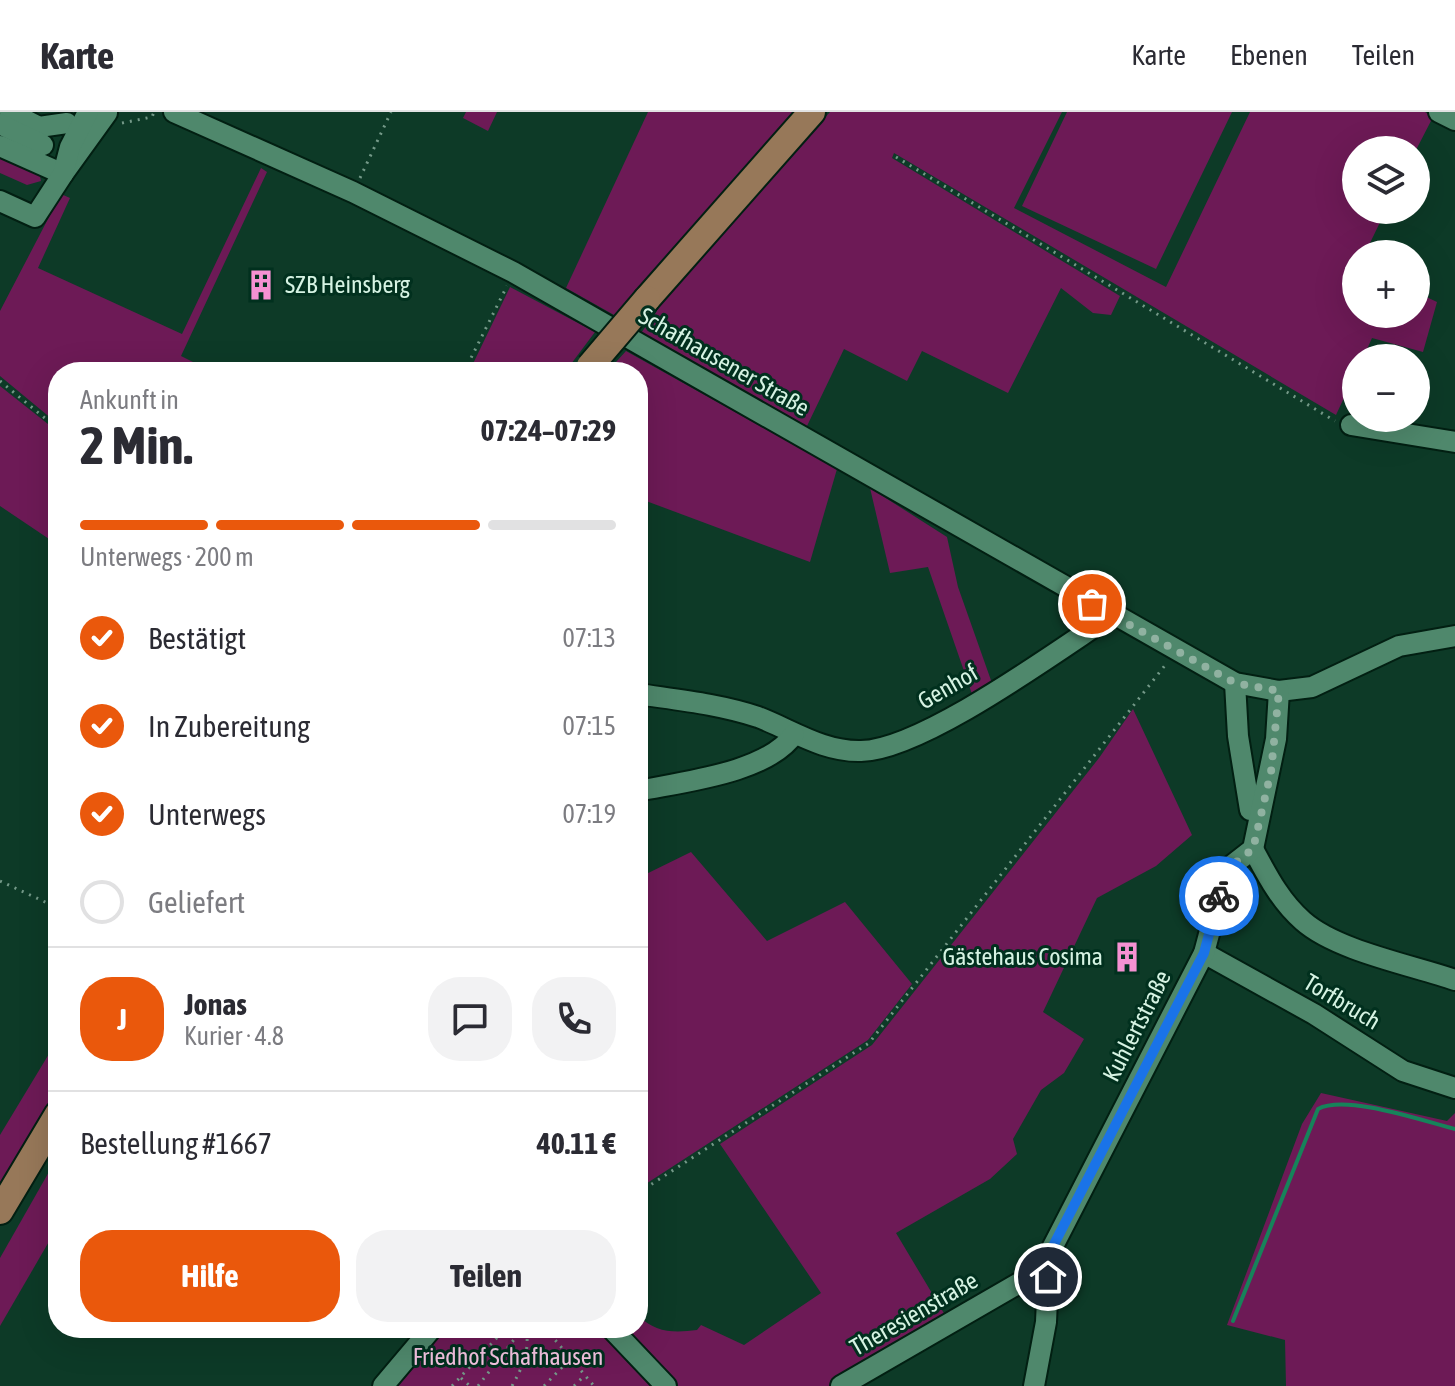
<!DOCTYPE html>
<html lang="de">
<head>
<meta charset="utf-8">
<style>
  :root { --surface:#fff; --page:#f2f2f3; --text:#2b2b33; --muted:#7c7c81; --line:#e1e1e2; --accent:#ea580c }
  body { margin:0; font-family:"Asap Condensed",sans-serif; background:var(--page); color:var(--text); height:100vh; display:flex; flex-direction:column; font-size:30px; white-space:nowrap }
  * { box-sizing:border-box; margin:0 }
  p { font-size:26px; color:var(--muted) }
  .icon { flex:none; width:44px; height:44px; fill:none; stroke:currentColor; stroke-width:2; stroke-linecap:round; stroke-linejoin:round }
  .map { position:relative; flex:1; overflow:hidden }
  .details { position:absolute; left:48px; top:250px; width:600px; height:976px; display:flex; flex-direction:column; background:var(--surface); border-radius:32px; box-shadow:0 8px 32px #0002 }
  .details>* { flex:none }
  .buttons { position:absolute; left:1342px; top:24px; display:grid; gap:16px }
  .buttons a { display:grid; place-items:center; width:88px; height:88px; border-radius:50%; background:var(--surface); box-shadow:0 8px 32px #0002; font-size:40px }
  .pin { position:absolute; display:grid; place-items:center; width:68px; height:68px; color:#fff; margin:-34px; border:4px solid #fff; border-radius:50%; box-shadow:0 2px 8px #0007 }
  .courier { position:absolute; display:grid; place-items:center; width:80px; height:80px; margin:-40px; border:6px solid #1a73e8; border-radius:50%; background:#fff; color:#222; box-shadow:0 2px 10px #0007 }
  .summary em { font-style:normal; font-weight:700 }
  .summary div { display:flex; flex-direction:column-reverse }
  .summary { display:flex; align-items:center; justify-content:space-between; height:136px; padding:0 32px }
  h1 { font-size:52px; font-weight:700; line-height:60px }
  .bar { display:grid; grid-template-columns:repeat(4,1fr); gap:12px 8px; align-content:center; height:96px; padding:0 32px }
  .bar i { height:10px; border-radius:6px; background:var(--line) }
  .bar .current { background:var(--accent) }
  .bar p { grid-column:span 4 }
  .line { display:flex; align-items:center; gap:20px; padding:0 32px; border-top:2px solid var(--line) }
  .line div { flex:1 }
  .round { display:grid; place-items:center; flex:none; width:84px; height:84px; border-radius:32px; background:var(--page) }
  ol { padding:0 32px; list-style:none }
  li { display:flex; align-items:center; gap:24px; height:88px }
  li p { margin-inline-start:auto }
  li .icon { padding:8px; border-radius:50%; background:var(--accent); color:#fff; stroke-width:4 }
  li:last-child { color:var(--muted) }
  li i { width:44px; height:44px; border:4px solid var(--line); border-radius:50% }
  .cta { display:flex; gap:16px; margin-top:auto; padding:16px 32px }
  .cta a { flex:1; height:92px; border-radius:32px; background:var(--accent); color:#fff; font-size:32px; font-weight:700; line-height:92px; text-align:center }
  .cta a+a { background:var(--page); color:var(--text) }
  header { display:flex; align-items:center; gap:48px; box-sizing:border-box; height:112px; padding:0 40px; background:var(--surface); border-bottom:2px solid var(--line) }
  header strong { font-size:38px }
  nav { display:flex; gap:44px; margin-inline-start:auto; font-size:28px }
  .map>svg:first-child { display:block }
  .green { fill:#6d1a56 }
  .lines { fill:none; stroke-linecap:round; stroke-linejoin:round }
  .stream { stroke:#16835a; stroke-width:4 }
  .minor-casing { stroke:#021f12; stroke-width:24 }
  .major-casing { stroke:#021f12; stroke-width:30 }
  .path { stroke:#749988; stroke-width:3; stroke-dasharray:2 6; stroke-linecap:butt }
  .minor { stroke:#4f886c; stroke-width:20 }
  .major { stroke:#977859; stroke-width:26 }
  .major-bridge-casing { stroke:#021f12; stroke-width:30; stroke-linecap:butt }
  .major-bridge { stroke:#977859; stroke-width:26 }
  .done { stroke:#90b2a1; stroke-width:8; stroke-dasharray:0 14.4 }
  .route { stroke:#1a73e8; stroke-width:10 }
  .labels { text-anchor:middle; stroke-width:6; stroke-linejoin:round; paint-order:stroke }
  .poi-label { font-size:24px; fill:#d6f3e3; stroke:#01301e; text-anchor:start }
  .street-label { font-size:24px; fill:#d6f3e3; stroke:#01301e }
  .park-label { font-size:24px; fill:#f3c2e0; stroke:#01301e }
</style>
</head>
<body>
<header>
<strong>Karte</strong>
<nav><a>Karte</a><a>Ebenen</a><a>Teilen</a></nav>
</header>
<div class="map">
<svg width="1455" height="1274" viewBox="0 0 1455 1274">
  <rect width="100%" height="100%" fill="#0d3a27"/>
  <g class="green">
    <path d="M 466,0 L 497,0 L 488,19 L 463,6 Z"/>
    <path d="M 648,0 L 795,0 L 614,203 L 566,176 Z"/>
    <path d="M 830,0 L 1062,0 L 1014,96 L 1166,175 L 1250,0 L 1425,0 L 1433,5 L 1416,38 L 1356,38 L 1356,98 L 1386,98 L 1369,133 L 1387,142 L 1356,142 L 1356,202 L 1416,202 L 1416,180 L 1437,190 L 1423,240 L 1372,226 L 1363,246 L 1356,246 L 1356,260 L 1336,303 L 894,41 L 892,46 L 1120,184 L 1111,203 L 1093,201 L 1061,176 L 1008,281 L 922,239 L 907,269 L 844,237 L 807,314 L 641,221 L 657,199 L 657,193 Z"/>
    <path d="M 1067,0 L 1232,0 L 1156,157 L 1022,94 Z"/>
    <path d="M 0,43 L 39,60 L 41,69 L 27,73 L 0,61 Z"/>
    <path d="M 261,56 L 267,60 L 181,244 L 213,260 L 58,260 L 58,312 L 0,264 L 0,199 L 61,82 L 70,86 L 38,156 L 182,222 Z"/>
    <path d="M 510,175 L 595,220 L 565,260 L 469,260 Z"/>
    <path d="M 626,239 L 837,357 L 810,450 L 638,386 L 638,260 L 607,260 Z"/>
    <path d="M 0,274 L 58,320 L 58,433 L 0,394 Z"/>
    <path d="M 870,376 L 947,425 L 958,475 L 993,574 L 973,585 L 928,455 L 890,461 Z"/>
    <path d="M 1133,597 L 1192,723 L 1156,754 L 1097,786 L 1043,900 L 1084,927 L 1064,961 L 1041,978 L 1013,1027 L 1017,1042 L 990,1067 L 896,1121 L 948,1208 L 835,1274 L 670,1274 L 618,1216 L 638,1216 L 638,1203 C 655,1221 674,1221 697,1218 L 701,1213 L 744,1233 L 821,1181 L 720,1032 L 872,933 L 1099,646 Z"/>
    <path d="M 691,740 L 767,829 L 845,790 L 912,872 L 868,928 L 638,1077 L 638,766 Z"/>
    <path d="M 58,927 L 58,995 L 0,1094 L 0,1023 Z"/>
    <path d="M 1321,981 L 1447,1009 L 1455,1001 L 1455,1274 L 1286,1274 L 1285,1228 L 1227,1213 L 1302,1012 Z"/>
    <path d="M 58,1044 L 58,1114 L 0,1214 L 0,1146 Z"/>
    <path d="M 441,1216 L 601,1216 L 657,1274 L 392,1274 Z"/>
  </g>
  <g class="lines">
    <path class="stream" d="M 1233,1209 L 1318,997 C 1346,982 1423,1009 1455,1017"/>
    <g class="minor-casing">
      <g id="minor">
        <path d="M 10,0 L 39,15 L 67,11"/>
        <path d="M 174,0 L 353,80 L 513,160 L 1235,571 L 1279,579 L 1312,575 L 1399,534 L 1455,524"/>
        <path d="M 1439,0 L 1455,8"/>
        <path d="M 0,12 L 43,33"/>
        <path d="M 0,34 L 63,62 L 107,1"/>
        <path d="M 0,89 L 35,105 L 63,62 L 70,35 L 88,0"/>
        <path d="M 1351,313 L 1455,330"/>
        <path d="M 1235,571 L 1238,624 L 1250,698"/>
        <path d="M 638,582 C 678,588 719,592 758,605 C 792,618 823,640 861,639 C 922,638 1057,539 1112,503"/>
        <path d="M 638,679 C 681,670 768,661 794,622"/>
        <path d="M 1253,737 C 1267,763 1280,789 1303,809 C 1337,839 1412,853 1455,868"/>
        <path d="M 1204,841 L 1314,902 L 1403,959 L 1455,976"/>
        <path d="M 611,1216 L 666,1274"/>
        <path d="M 383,1274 L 432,1216"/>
        <path d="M 841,1274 L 1021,1170 L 1049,1142"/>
        <path d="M 1034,1274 L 1046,1210 L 1049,1142 L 1204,841 L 1226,758 L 1253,737 L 1276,627 L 1279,579"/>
      </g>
    </g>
    <g class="major-casing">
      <g id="major">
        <path d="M 647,187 L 812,0"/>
        <path d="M 0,1099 L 58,1002"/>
      </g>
    </g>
    <g class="path">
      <path d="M 122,11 L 152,5 L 154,0"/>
      <path d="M 896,45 L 1335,309"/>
      <path d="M 360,66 L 391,0"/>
      <path d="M 464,260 L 507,174"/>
      <path d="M 0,269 L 58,317"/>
      <path d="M 0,769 L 58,796"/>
      <path d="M 638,1081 L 869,931 L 1166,552"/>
      <path d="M 545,1216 L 594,1274"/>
      <path d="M 461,1266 L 470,1274"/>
      <path d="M 452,1274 L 506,1216"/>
      <path d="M 478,1274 L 523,1216"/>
      <path d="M 512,1274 C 523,1254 530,1239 526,1216"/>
      <path d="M 544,1274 L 569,1248"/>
      <path d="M 574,1274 L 584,1264"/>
    </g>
    <use href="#minor" class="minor"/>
    <use href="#major" class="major"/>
    <g class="major-bridge-casing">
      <path id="major-bridge" d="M 590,254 L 647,187"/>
    </g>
    <use href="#major-bridge" class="major-bridge"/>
  </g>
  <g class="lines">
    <path class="done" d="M 1092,492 L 1235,571 L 1279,579 L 1271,660 L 1253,737 L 1226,758 L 1219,784"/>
    <path class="route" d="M 1048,1165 L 1049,1142 L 1204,841 L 1219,784"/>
  </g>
  <defs>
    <g id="building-bare" transform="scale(2.4)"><path d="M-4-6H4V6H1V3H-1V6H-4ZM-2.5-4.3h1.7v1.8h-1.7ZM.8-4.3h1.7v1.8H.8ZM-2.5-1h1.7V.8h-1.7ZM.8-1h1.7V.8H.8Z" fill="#f591d2" stroke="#01301e" stroke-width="2.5" paint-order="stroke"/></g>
  </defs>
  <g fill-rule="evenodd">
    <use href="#building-bare" x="261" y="173"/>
    <use href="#building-bare" x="1127" y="845"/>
  </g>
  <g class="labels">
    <g class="poi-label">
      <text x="285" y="181">SZB Heinsberg</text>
      <text x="1103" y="853" text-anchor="end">Gästehaus Cosima</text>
    </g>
    <g class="street-label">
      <text transform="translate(724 250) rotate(30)" y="8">Schafhausener Straße</text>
      <text transform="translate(948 575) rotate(-30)" y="8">Genhof</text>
      <text transform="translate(1342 890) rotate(31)" y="8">Torfbruch</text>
      <text transform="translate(1137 914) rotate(-63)" y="8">Kuhlertstraße</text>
      <text transform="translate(914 1202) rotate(-30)" y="8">Theresienstraße</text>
    </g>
    <g class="park-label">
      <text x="508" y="1253">Friedhof Schafhausen</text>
    </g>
  </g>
</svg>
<div class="buttons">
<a><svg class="icon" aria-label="layers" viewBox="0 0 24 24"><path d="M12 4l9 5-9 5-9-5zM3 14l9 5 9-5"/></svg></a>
<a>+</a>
<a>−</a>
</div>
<div class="pin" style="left:1092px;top:492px;background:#ea580c"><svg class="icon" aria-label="bag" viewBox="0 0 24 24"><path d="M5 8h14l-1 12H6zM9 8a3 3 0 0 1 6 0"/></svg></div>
<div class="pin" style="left:1048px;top:1165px;background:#1f2937"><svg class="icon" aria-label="home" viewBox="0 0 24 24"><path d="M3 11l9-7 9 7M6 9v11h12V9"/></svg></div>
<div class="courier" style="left:1219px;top:784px"><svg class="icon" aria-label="bike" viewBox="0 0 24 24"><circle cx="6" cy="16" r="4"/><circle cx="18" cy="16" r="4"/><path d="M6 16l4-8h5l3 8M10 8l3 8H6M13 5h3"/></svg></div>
<section class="details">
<div class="summary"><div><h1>2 Min.</h1><p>Ankunft in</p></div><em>07:24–07:29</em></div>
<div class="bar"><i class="current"></i><i class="current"></i><i class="current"></i><i></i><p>Unterwegs · 200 m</p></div>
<ol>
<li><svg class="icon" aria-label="check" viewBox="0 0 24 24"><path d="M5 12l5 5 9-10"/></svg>Bestätigt<p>07:13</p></li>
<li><svg class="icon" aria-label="check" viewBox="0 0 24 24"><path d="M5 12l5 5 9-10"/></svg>In Zubereitung<p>07:15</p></li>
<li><svg class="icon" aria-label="check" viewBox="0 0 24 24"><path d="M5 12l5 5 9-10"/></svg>Unterwegs<p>07:19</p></li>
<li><i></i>Geliefert</li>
</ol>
<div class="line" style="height:144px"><b class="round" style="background:var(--accent);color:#fff">J</b><div><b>Jonas</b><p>Kurier · 4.8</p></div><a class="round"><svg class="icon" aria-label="chat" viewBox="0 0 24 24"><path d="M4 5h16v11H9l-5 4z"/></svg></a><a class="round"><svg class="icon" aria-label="phone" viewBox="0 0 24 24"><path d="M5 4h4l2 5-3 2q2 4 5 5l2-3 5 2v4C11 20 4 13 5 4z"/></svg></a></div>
<div class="line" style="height:104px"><div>Bestellung #1667</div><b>40.11 €</b></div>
<div class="cta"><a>Hilfe</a><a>Teilen</a></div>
</section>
</div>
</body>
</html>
